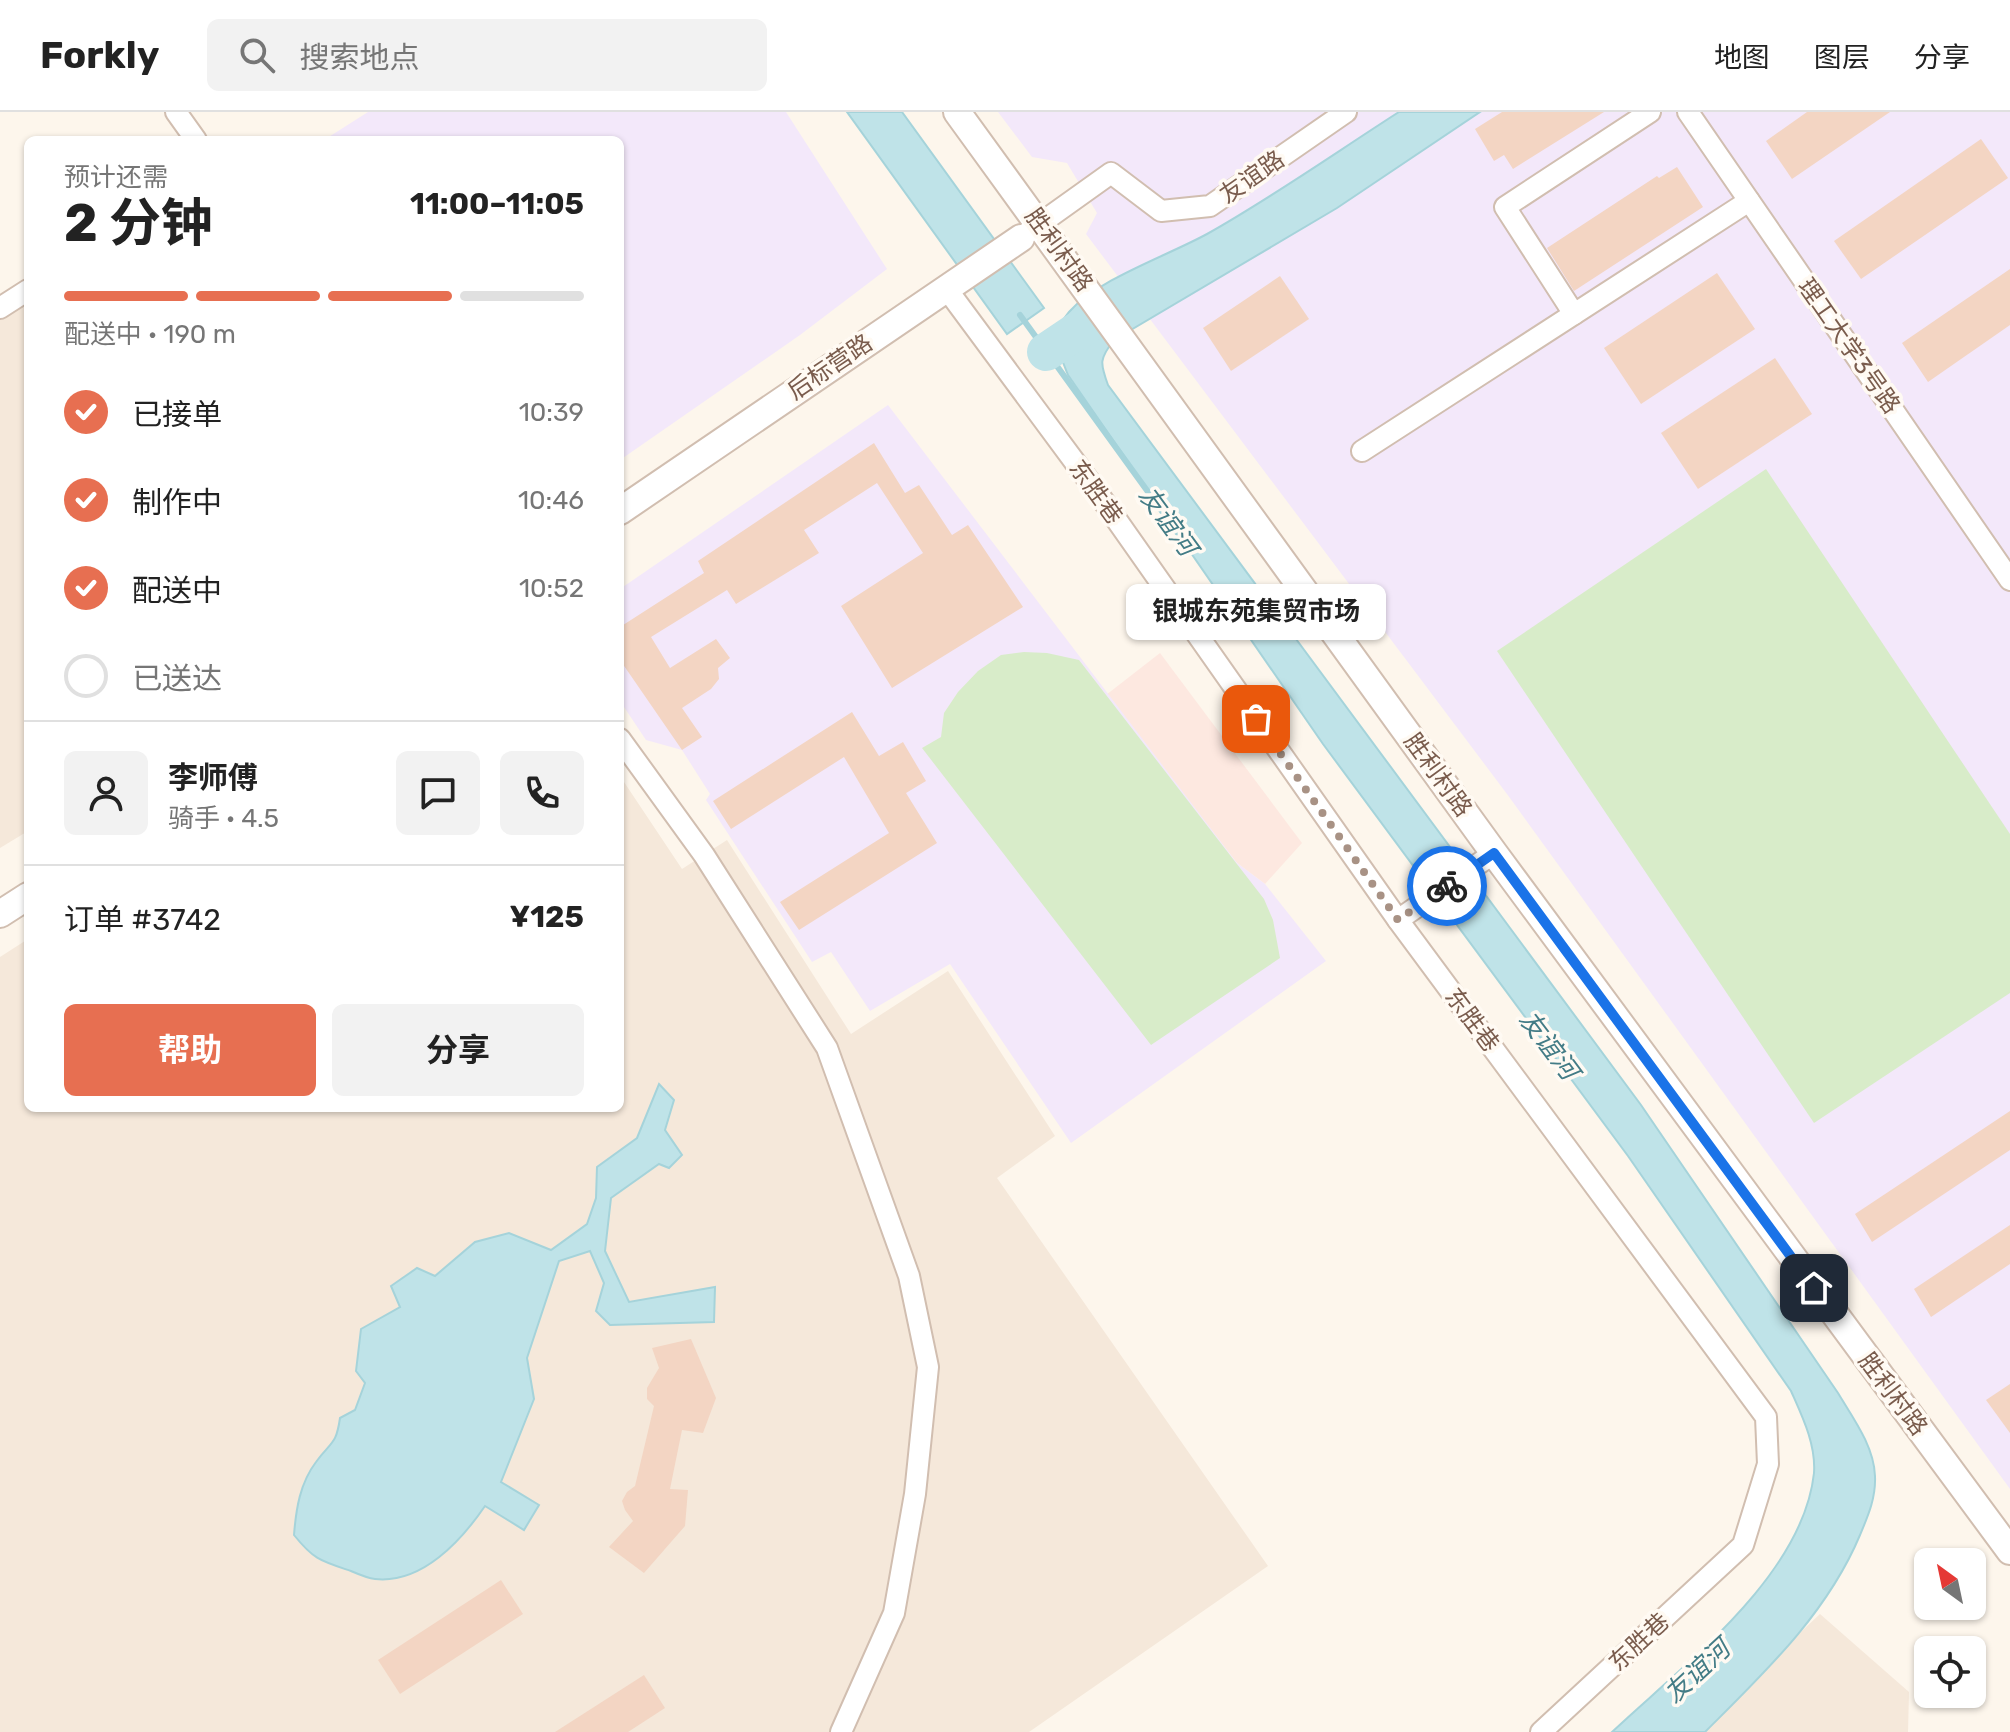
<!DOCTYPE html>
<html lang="zh">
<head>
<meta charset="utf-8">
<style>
  :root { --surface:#fff; --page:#f2f2f2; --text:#222; --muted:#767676; --line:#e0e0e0; --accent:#e76f51 }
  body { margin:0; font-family:Rubik,"Noto Sans SC",sans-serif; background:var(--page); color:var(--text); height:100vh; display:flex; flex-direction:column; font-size:30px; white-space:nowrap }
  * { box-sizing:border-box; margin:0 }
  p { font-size:26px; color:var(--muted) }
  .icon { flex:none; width:44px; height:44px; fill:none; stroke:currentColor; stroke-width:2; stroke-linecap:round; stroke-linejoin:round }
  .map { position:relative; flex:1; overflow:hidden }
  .sheet { position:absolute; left:24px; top:24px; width:600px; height:976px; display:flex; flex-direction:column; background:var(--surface); border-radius:12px; box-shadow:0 2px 6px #0004 }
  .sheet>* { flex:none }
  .needle { width:52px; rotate:327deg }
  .controls { position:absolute; left:1914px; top:1436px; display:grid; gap:16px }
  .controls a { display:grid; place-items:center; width:72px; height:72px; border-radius:12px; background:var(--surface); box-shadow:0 2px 6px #0004; font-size:40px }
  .pin { position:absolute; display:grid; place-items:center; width:68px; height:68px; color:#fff; margin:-34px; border-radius:16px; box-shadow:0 4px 12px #0006 }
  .courier { position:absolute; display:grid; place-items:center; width:80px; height:80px; margin:-40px; border:6px solid #1a73e8; border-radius:50%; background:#fff; color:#222; box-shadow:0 2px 10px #0007 }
  .bubble { position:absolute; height:56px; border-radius:12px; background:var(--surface); box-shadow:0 2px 6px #0004; font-size:26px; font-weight:700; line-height:56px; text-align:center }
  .summary em { font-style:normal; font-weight:700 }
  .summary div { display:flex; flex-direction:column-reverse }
  .summary { display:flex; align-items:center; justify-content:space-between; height:136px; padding:0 40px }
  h1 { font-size:52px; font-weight:700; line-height:60px }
  .bar { display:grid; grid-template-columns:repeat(4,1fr); gap:12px 8px; align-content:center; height:96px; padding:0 40px }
  .bar i { height:10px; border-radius:6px; background:var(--line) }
  .bar .selected { background:var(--accent) }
  .bar p { grid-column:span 4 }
  .line { display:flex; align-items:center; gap:20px; padding:0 40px; border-top:2px solid var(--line) }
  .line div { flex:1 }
  .round { display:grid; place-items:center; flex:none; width:84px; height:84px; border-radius:12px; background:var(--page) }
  ol { padding:0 40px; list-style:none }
  li { display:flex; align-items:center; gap:24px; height:88px }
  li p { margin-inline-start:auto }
  li .icon { padding:8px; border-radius:50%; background:var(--accent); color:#fff; stroke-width:4 }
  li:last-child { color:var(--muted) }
  li i { width:44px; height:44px; border:4px solid var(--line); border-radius:50% }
  .button { display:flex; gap:16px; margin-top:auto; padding:16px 40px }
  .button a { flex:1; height:92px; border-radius:12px; background:var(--accent); color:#fff; font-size:32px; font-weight:700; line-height:92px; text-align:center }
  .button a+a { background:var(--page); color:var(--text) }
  header { display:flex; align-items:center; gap:48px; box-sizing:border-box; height:112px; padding:0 40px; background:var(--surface); border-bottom:2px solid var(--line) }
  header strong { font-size:38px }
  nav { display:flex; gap:44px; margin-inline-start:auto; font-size:28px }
  .search { width:560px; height:72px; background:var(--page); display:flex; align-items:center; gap:20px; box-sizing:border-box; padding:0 28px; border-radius:12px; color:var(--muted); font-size:30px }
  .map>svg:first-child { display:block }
  .residential { fill:#f5e8da }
  .commercial { fill:#fde8e0 }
  .education { fill:#f3e8fa }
  .green { fill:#d8ecc9 }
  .water { fill:#bfe3e8; stroke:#a5d3da; stroke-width:2 }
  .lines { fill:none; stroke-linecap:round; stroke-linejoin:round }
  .stream { stroke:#a5d3da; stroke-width:6 }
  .river { stroke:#bfe3e8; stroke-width:38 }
  .building { fill:#f3d5c3 }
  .minor-casing { stroke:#d1beb0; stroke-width:24 }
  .tertiary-casing { stroke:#d1beb0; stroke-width:30 }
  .minor { stroke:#fff; stroke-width:20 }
  .tertiary { stroke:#fff; stroke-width:26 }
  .done { stroke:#a89285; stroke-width:8; stroke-dasharray:0 14.4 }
  .route { stroke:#1a73e8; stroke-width:10 }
  .labels { text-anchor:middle; stroke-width:7; stroke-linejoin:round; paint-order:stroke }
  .street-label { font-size:24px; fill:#7a5c4d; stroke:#fffaf3 }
  .water-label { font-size:26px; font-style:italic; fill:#437c86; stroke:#fffaf3 }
</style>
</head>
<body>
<header>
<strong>Forkly</strong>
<div class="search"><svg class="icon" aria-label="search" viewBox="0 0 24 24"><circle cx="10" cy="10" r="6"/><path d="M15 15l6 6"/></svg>搜索地点</div>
<nav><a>地图</a><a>图层</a><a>分享</a></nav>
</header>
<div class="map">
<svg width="2010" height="1620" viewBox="0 0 2010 1620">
  <rect width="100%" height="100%" fill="#fdf6ec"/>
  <g class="residential">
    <path d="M 28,164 L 28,719 L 0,736 L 0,183 Z"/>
    <path d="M 620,664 L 682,757 L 727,728 L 851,922 L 948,859 L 1055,1024 L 997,1066 L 1268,1454 L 1029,1620 L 0,1620 L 0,845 L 28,827 L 28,996 L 620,996 Z"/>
    <path d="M 1820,1502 L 1909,1580 L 1908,1620 L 1694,1620 Z"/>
  </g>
  <path class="commercial" d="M 1160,541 L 1302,731 L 1265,772 L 1237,751 L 1106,583 Z"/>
  <g class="education">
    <path d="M 368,0 L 786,0 L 887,157 L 800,223 L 620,348 L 620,28 L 324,28 Z"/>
    <path d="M 998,0 L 2010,0 L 2010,1377 L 1507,682 L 1086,122 L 1097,101 L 1067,51 L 1032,45 Z"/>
    <path d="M 888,293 L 1237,751 L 1265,772 L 1326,849 L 1071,1031 L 950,852 L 870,899 L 831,840 L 812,850 L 706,688 L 710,682 L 682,638 L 646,628 L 620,589 L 620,477 Z"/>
  </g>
  <g class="green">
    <path d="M 1766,357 L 2010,722 L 2010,881 L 1814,1011 L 1497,539 Z"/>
    <path d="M 1024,540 L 1047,541 L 1079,548 L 1264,787 L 1273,808 L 1280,846 L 1151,933 L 922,636 L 941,625 L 944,601 L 958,580 L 978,559 L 1001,543 Z"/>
  </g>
  <g class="water">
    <path d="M 847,0 L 902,0 L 1044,196 L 1007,222 Z"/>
    <path d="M 1399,0 L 1480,0 L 1337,96 L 1114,228 C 1099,247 1100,251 1108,273 L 1641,993 L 1838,1281 C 1853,1306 1874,1334 1875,1364 C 1876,1386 1868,1404 1860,1423 C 1827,1502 1764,1561 1705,1620 L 1612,1620 C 1683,1553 1803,1464 1814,1361 C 1816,1332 1802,1304 1791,1279 L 1628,1044 L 1323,632 L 1068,263 C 1059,241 1050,222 1069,200 C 1098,167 1167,144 1207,122 C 1273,85 1335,41 1399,0 Z"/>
    <path d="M 659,972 L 674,988 L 665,1018 L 682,1043 L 669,1056 L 659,1052 L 611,1086 L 605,1139 L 629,1190 L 715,1175 L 714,1210 L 610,1213 L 596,1199 L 604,1171 L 590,1139 L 559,1149 L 527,1246 L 534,1287 L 501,1370 L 539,1393 L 524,1418 L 485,1394 C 461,1429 422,1472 375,1467 C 367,1466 358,1462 351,1459 C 321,1449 314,1448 294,1423 C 296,1397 300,1371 316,1350 C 331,1329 336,1334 340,1306 L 355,1298 L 365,1271 L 356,1259 L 361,1217 L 400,1195 L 391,1174 L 417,1156 L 435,1164 L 475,1130 L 509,1121 L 551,1138 L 587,1112 L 596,1086 L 597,1055 L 637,1026 Z"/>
  </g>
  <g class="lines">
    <path class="stream" d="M 1020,203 L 1185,431"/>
    <path class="river" d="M 1046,240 L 1098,205"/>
  </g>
  <g class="building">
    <path d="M 1502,0 L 1604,0 L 1513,57 L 1504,43 L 1494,49 L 1475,17 Z"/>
    <path d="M 1807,0 L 1890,0 L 1792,67 L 1766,29 Z"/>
    <path d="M 1981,27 L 2008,66 L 1861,167 L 1834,129 Z"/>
    <path d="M 1677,55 L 1703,95 L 1574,179 L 1547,136 L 1657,64 L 1659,66 Z"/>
    <path d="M 2010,157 L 2010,213 L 1928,270 L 1902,231 Z"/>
    <path d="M 1717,161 L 1755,217 L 1641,292 L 1604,236 Z"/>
    <path d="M 1280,164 L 1309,207 L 1231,259 L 1203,216 Z"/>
    <path d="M 1775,246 L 1812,302 L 1698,377 L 1661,321 Z"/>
    <path d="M 874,331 L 905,381 L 919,373 L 952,423 L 968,413 L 1023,495 L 892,576 L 841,494 L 923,441 L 877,371 L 804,418 L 819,441 L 736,492 L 727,478 L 651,525 L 670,556 L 716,527 L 730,546 L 718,556 L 719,567 L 711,577 L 682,596 L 702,625 L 682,638 L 620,548 L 620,515 L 704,461 L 698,449 Z"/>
    <path d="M 852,600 L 879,644 L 903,630 L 926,669 L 906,681 L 937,731 L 799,818 L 780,790 L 889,721 L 844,645 L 731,717 L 713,689 Z"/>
    <path d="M 2010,999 L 2010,1038 L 1872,1130 L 1855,1102 Z"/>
    <path d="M 2010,1113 L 2010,1152 L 1931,1205 L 1914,1177 Z"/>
    <path d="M 691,1227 L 716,1286 L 703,1321 L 682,1318 L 670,1377 L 688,1378 L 685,1414 L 644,1461 L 609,1435 L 633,1409 L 625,1398 L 622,1389 L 627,1380 L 635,1374 L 654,1294 L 647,1287 L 647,1276 L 659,1256 L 652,1236 Z"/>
    <path d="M 2010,1272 L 2010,1321 L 1986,1288 Z"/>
    <path d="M 501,1468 L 523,1502 L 400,1582 L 378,1548 Z"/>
    <path d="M 644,1563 L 665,1596 L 628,1620 L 555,1620 Z"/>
  </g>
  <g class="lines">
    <g class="minor-casing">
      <g id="minor">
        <path d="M 176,0 L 196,28"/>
        <path d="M 1688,0 L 2010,468"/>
        <path d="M 1027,121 L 1111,61 L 1161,99 L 1210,94 L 1346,0"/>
        <path d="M 946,176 L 1097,380 L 1398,808 L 1766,1305 L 1768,1352 L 1743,1433 L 1541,1620"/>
        <path d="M 0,196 L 28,178"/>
        <path d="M 1574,202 L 1505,95 L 1650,0"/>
        <path d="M 1362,339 L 1749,89"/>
        <path d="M 620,627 L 704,743 L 827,936 L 909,1164 L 928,1255 L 915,1382 L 894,1501 L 841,1620"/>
        <path d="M 1398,808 L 1494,741"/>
      </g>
    </g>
    <g class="tertiary-casing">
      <g id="tertiary">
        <path d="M 957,0 L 1494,741 L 2010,1439"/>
        <path d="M 620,399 L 1021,126"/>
        <path d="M 0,802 L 28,784"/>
      </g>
    </g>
    <use href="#minor" class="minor"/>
    <use href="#tertiary" class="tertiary"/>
  </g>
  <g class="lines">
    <path class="done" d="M 1256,607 L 1398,808 L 1447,774"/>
    <path class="route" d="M 1447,774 L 1494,741 L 1814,1176"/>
  </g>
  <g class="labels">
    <g class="street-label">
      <text transform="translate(1252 65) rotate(-35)" y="8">友谊路</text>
      <text transform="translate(1059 138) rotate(54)" y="8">胜利村路</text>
      <text transform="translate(1849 234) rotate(55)" y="8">理工大学3号路</text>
      <text transform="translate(830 255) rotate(-34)" y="8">后标营路</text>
      <text transform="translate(1096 380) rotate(54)" y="8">东胜巷</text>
      <text transform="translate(1438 663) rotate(54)" y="8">胜利村路</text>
      <text transform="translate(1472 908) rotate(53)" y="8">东胜巷</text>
      <text transform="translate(1893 1282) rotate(53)" y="8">胜利村路</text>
      <text transform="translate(1639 1530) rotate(-43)" y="8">东胜巷</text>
    </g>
    <g class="water-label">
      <text transform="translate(1168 409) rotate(54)" y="9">友谊河</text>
      <text transform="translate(1549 933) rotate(53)" y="9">友谊河</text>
      <text transform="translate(1697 1559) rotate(-43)" y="9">友谊河</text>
    </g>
  </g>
</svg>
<div class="controls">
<a><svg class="needle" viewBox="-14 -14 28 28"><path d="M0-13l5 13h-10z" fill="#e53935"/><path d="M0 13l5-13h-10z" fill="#767676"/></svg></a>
<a><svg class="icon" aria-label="locate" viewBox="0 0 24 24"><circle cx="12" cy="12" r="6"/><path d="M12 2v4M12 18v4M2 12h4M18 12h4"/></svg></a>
</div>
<div class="pin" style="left:1256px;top:607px;background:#ea580c"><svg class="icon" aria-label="bag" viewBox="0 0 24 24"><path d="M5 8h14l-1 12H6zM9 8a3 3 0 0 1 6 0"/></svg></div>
<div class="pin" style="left:1814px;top:1176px;background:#1f2937"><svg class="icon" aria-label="home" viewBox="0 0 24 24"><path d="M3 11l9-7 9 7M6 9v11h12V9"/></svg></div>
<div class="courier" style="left:1447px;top:774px"><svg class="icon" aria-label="bike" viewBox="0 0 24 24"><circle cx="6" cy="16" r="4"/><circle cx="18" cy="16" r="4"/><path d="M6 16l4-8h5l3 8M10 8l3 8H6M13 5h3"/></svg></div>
<div class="bubble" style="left:1126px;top:472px;width:260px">银城东苑集贸市场</div>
<section class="sheet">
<div class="summary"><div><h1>2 分钟</h1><p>预计还需</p></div><em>11:00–11:05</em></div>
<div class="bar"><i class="selected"></i><i class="selected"></i><i class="selected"></i><i></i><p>配送中 · 190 m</p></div>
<ol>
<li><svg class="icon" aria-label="check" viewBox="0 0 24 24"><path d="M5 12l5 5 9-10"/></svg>已接单<p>10:39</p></li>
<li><svg class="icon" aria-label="check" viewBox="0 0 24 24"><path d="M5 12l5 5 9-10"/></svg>制作中<p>10:46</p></li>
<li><svg class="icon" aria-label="check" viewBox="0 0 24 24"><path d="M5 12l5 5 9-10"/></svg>配送中<p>10:52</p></li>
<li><i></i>已送达</li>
</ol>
<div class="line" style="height:144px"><a class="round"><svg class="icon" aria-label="person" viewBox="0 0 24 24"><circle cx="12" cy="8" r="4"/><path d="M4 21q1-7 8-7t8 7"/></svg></a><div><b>李师傅</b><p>骑手 · 4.5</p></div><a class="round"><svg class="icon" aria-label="chat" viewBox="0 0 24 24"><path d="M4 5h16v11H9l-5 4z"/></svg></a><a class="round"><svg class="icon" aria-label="phone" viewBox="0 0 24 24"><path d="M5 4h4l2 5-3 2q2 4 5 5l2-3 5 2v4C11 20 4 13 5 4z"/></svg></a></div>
<div class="line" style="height:104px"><div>订单 #3742</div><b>¥125</b></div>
<div class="button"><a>帮助</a><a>分享</a></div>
</section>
</div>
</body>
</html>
